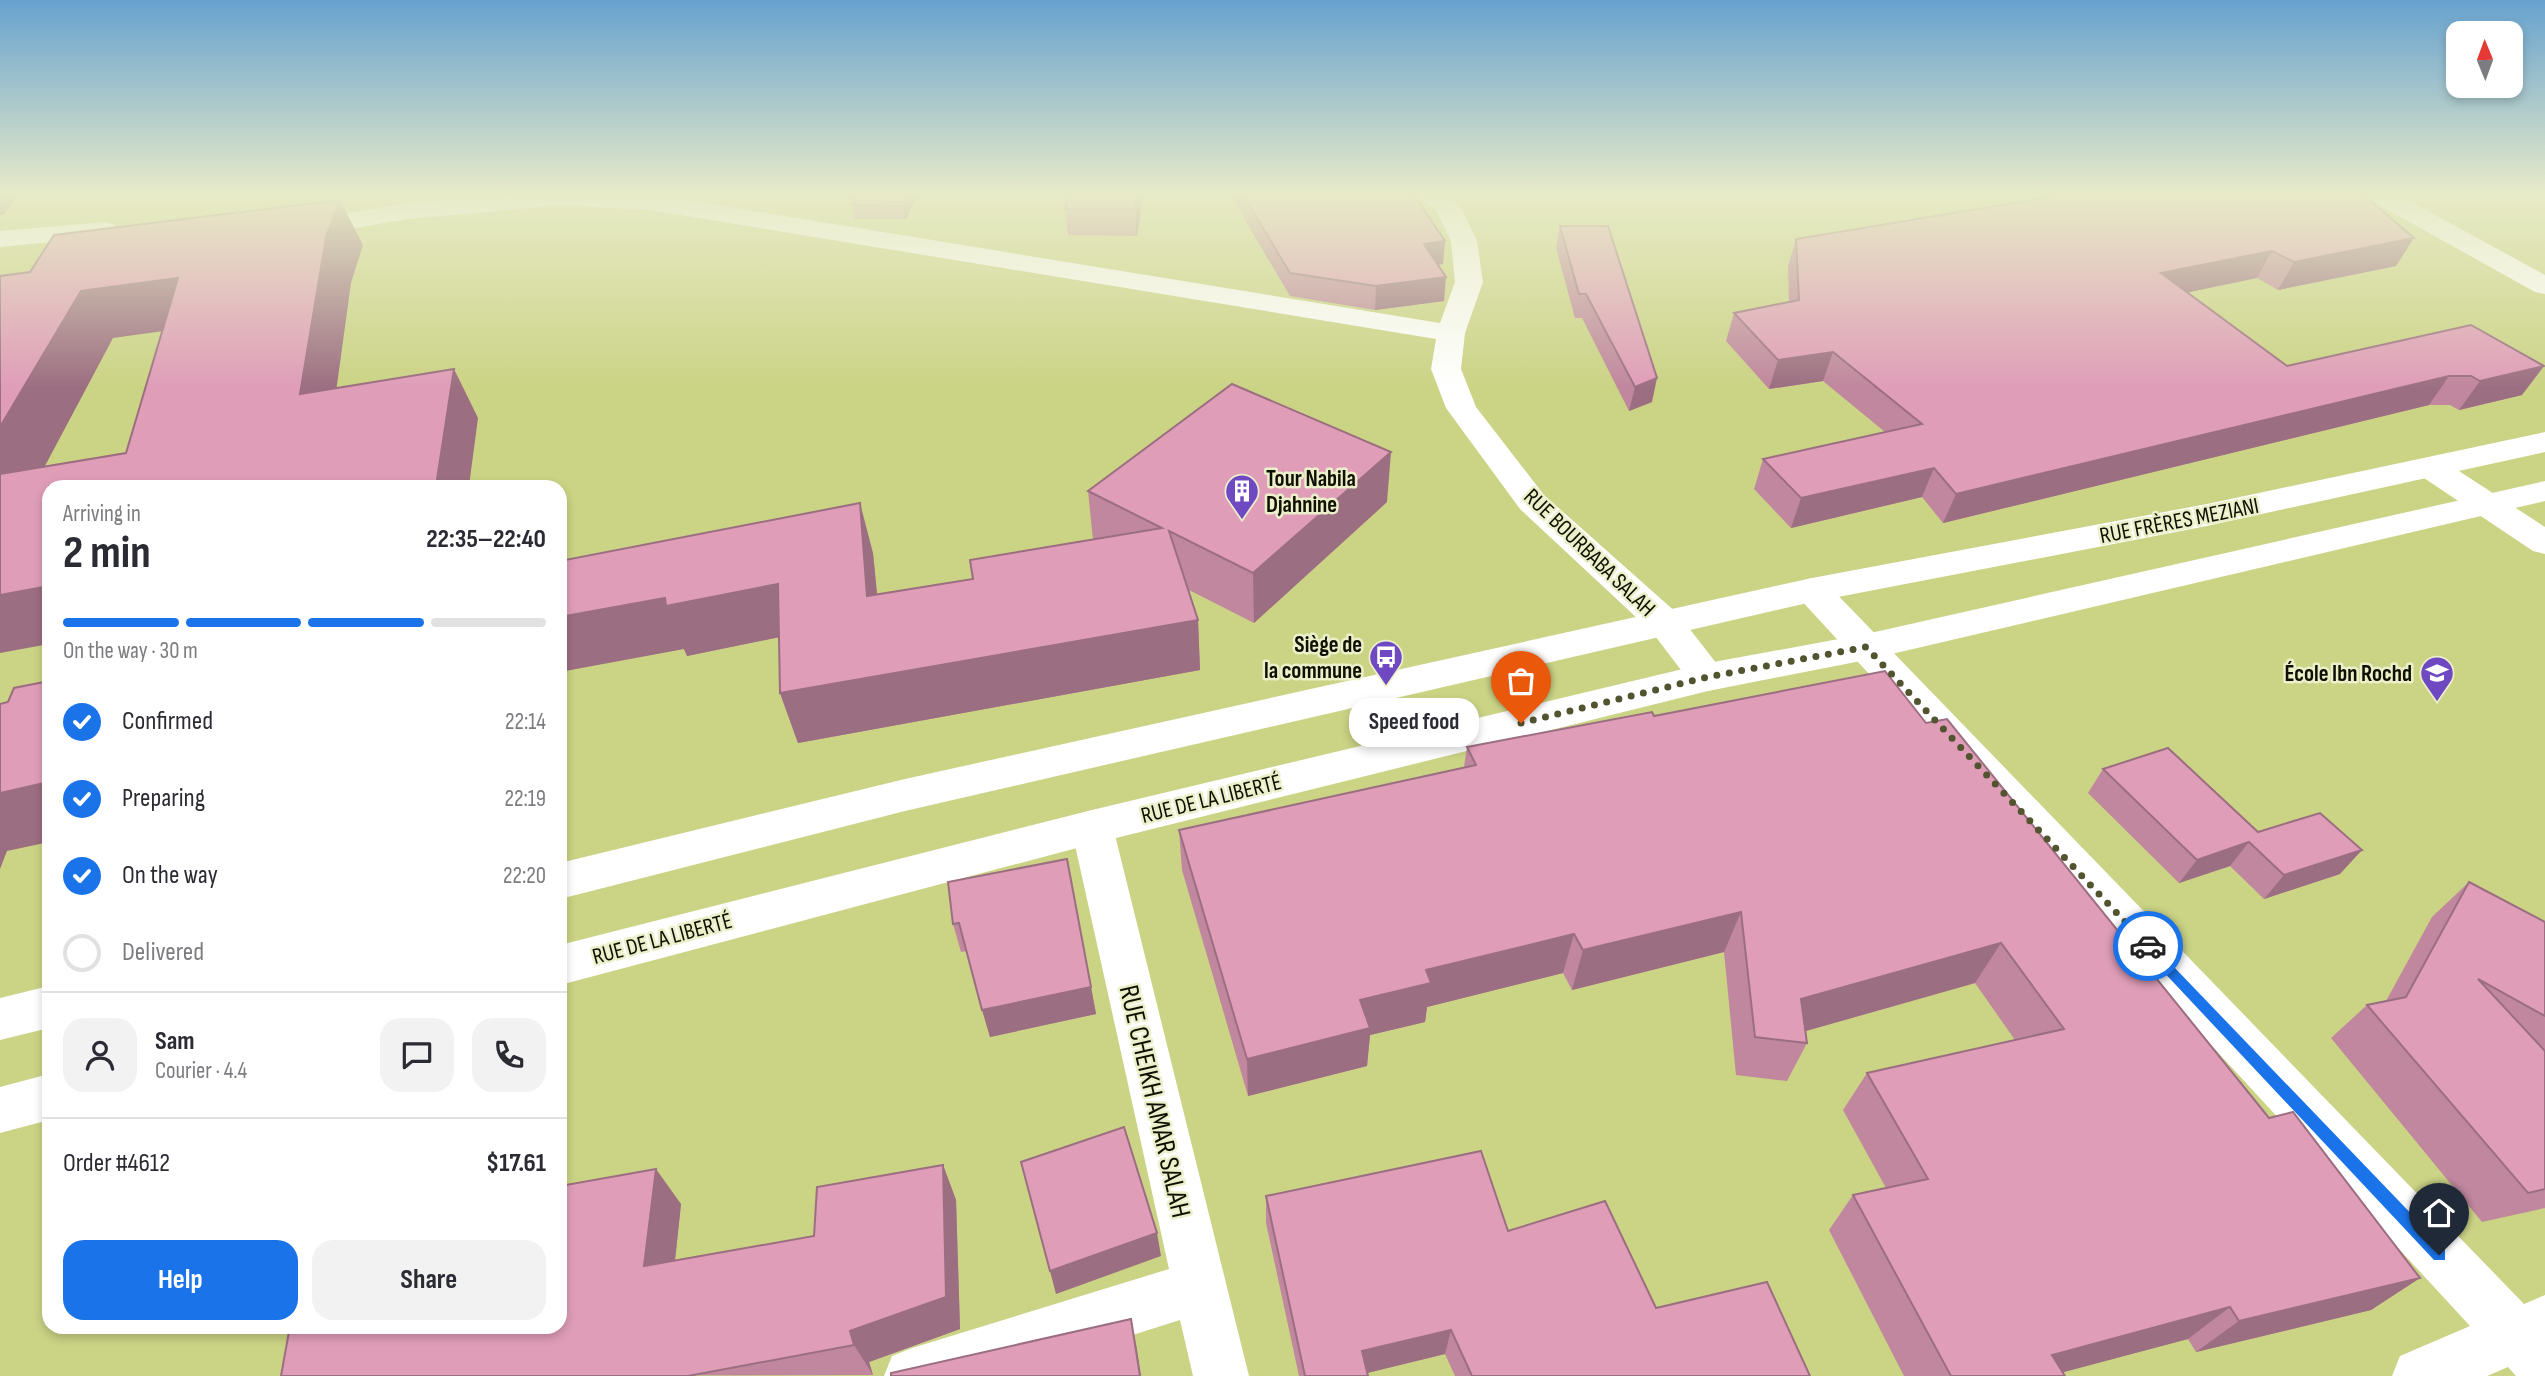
<!DOCTYPE html>
<html lang="en">
<head>
<meta charset="utf-8">
<style>
  :root { --surface:#fff; --page:#f2f2f3; --text:#2b2b33; --muted:#7c7c81; --line:#e1e1e2; --accent:#1a73e8 }
  body { margin:0; font-family:"Sofia Sans Condensed",sans-serif; background:var(--page); color:var(--text); height:100vh; display:flex; flex-direction:column; font-size:26px; white-space:nowrap }
  * { box-sizing:border-box; margin:0 }
  p { font-size:23px; color:var(--muted) }
  .icon { flex:none; width:38px; height:38px; fill:none; stroke:currentColor; stroke-width:2; stroke-linecap:round; stroke-linejoin:round }
  .map { position:relative; flex:1; overflow:hidden }
  .drawer { position:absolute; left:42px; top:480px; width:525px; height:854px; display:flex; flex-direction:column; background:var(--surface); border-radius:21px; box-shadow:0 4px 10px #0003 }
  .drawer>* { flex:none }
  .needle { width:46px; rotate:359deg }
  .controls { position:absolute; left:2446px; top:21px; display:grid; gap:14px }
  .controls a { display:grid; place-items:center; width:77px; height:77px; border-radius:14px; background:var(--surface); box-shadow:0 4px 10px #0003; font-size:35px }
  .pin { position:absolute; display:grid; place-items:center; width:60px; height:60px; color:#fff; margin:-72px -30px; border-radius:50% 50% 50% 0; rotate:-45deg; box-shadow:0 0 7px #0007 }
  .pin .icon { rotate:45deg }
  .courier { position:absolute; display:grid; place-items:center; width:70px; height:70px; margin:-35px; border:5px solid #1a73e8; border-radius:50%; background:#fff; color:#222; box-shadow:0 2px 9px #0007 }
  .bubble { position:absolute; height:49px; border-radius:21px; background:var(--surface); box-shadow:0 4px 10px #0003; font-size:23px; font-weight:700; line-height:49px; text-align:center }
  .summary em { font-style:normal; font-weight:700 }
  .summary div { display:flex; flex-direction:column-reverse }
  .summary { display:flex; align-items:center; justify-content:space-between; height:119px; padding:0 21px }
  h1 { font-size:46px; font-weight:700; line-height:52px }
  .bar { display:grid; grid-template-columns:repeat(4,1fr); gap:10px 7px; align-content:center; height:84px; padding:0 21px }
  .bar i { height:9px; border-radius:5px; background:var(--line) }
  .bar .on { background:var(--accent) }
  .bar p { grid-column:span 4 }
  .line { display:flex; align-items:center; gap:18px; padding:0 21px; border-top:2px solid var(--line) }
  .line div { flex:1 }
  .round { display:grid; place-items:center; flex:none; width:74px; height:74px; border-radius:21px; background:var(--page) }
  ol { padding:0 21px; list-style:none }
  li { display:flex; align-items:center; gap:21px; height:77px }
  li p { margin-inline-start:auto }
  li .icon { padding:7px; border-radius:50%; background:var(--accent); color:#fff; stroke-width:4 }
  li:last-child { color:var(--muted) }
  li i { width:38px; height:38px; border:4px solid var(--line); border-radius:50% }
  .cta { display:flex; gap:14px; margin-top:auto; padding:14px 21px }
  .cta a { flex:1; height:80px; border-radius:21px; background:var(--accent); color:#fff; font-size:28px; font-weight:700; line-height:80px; text-align:center }
  .cta a+a { background:var(--page); color:var(--text) }
  .map>svg:first-child { display:block }
  .lines { fill:none; stroke-linecap:round; stroke-linejoin:round }
  .street { fill:#fff; fill-rule:evenodd }
  .secondary { fill:#fff; fill-rule:evenodd }
  .wall { fill:#c0879e }
  .shaded-wall { fill:#9c6e81 }
  .building { fill:#df9db8; stroke:#9c6e81; stroke-width:2 }
  .route { fill:#1a73e8 }
  .done { stroke:#51542f; stroke-width:7; stroke-dasharray:0 12.6 }
  .labels { text-anchor:middle; stroke-width:5; stroke-linejoin:round; paint-order:stroke }
  .poi-label { font-size:23px; font-weight:bold; fill:#0f1000; stroke:#ebf0ca; text-anchor:end }
  .street-label { font-size:23px; fill:#0f1000; stroke:#ebf0ca }
  .near-street-label { font-size:28px; fill:#0f1000; stroke:#ebf0ca }
</style>
</head>
<body>
<div class="map">
<svg width="2545" height="1376" viewBox="0 0 2545 1376">
  <rect width="100%" height="100%" fill="#cbd385"/>
  <g class="lines">
    <g class="street">
      <path d="M 495,195 L 656,195 L 1440,323 L 1455,282 L 1451,241 L 1437,212 L 1418,195 L 1447,195 L 1461,208 L 1477,241 L 1483,282 L 1465,333 L 1461,369 L 1476,407 L 1544,495 L 1678,614 L 1727,677 L 1722,687 L 1708,691 L 1694,687 L 1652,632 L 1520,509 L 1446,408 L 1431,369 L 1436,339 L 650,210 L 561,205 L 408,219 L 301,237 L 292,235 L 288,229 L 292,223 L 301,221 L 408,203 Z"/>
      <path d="M 2367,195 L 2399,195 L 2545,275 L 2545,294 L 2535,292 L 2370,200 Z"/>
      <path d="M 105,222 L 114,224 L 118,230 L 114,236 L 0,247 L 0,231 Z"/>
      <path d="M 2430,457 L 2442,460 L 2545,527 L 2545,554 L 2533,551 L 2418,474 L 2414,467 L 2418,460 Z"/>
      <path d="M 1812,578 L 1825,582 L 2524,1304 L 2545,1295 L 2545,1376 L 2516,1376 L 2508,1367 L 2487,1376 L 2392,1376 L 2400,1356 L 2470,1326 L 1799,598 L 1794,590 L 1799,582 Z"/>
      <path d="M 1092,810 L 1107,815 L 1113,827 L 1249,1376 L 1193,1376 L 1180,1320 L 1003,1376 L 884,1376 L 892,1356 L 912,1348 L 1169,1269 L 1071,827 L 1077,815 Z"/>
    </g>
    <g class="secondary">
      <path d="M 2545,432 L 2545,452 L 2207,526 L 1812,602 L 905,811 L 560,899 L 560,863 L 905,779 L 1812,578 L 2207,504 Z"/>
      <path d="M 2545,481 L 2545,501 L 1866,660 L 1708,691 L 1092,844 L 560,985 L 560,945 L 1092,810 L 1708,663 L 1866,634 Z"/>
      <path d="M 49,986 L 49,1028 L 0,1040 L 0,998 Z"/>
      <path d="M 49,1074 L 49,1120 L 0,1133 L 0,1087 Z"/>
    </g>
  </g>
  <g class="wall">
    <path d="M 857,195 L 917,195 L 906,219 L 855,219 L 852,205 Z"/>
    <path d="M 1143,195 L 1137,236 L 1068,235 L 1065,209 Z"/>
    <path d="M 1230,195 L 1416,195 L 1416,198 L 1445,241 L 1443,264 L 1438,265 L 1444,301 L 1375,310 L 1290,296 Z"/>
    <path d="M 2063,195 L 2396,266 L 2278,290 L 2257,278 L 2187,292 L 2287,366 L 2471,325 L 2522,395 L 2459,410 L 2450,405 L 2429,405 L 1943,523 L 1922,497 L 1791,528 L 1754,489 L 1763,459 L 1885,432 L 1823,381 L 1769,389 L 1726,341 L 1734,313 L 1789,302 L 1788,266 L 1796,239 Z"/>
    <path d="M 1560,226 L 1652,402 L 1629,411 L 1582,318 L 1575,318 L 1556,248 Z"/>
    <path d="M 1088,491 L 1387,502 L 1254,623 L 1187,589 L 1198,620 L 1200,670 L 798,743 L 780,693 L 779,637 L 687,656 L 684,649 L 873,553 L 877,594 L 973,579 L 1093,540 Z"/>
    <path d="M 1654,716 L 1926,723 L 2269,1118 L 2420,1278 L 2371,1310 L 2196,1352 L 2188,1339 L 2063,1372 L 2065,1376 L 1904,1376 L 1829,1230 L 1853,1195 L 1886,1188 L 1843,1110 L 1867,1073 L 2015,1040 L 1975,983 L 1806,1031 L 1807,1043 L 1787,1081 L 1736,1075 L 1724,952 L 1572,990 L 1563,973 L 1427,1007 L 1425,1022 L 1370,1035 L 1367,1066 L 1248,1096 L 1182,870 L 1179,830 L 1464,767 L 1467,747 Z"/>
    <path d="M 2103,769 L 2258,832 L 2340,874 L 2264,899 L 2230,866 L 2179,883 L 2088,793 Z"/>
    <path d="M 1067,859 L 1096,1014 L 990,1037 L 967,951 L 961,952 L 953,924 Z"/>
    <path d="M 2469,882 L 2545,922 L 2545,1208 L 2482,1222 L 2331,1038 L 2367,1005 L 2386,1001 L 2432,917 Z"/>
    <path d="M 943,1165 L 956,1200 L 960,1329 L 869,1362 L 873,1375 L 281,1376 L 681,1204 L 675,1260 L 814,1236 Z"/>
    <path d="M 1266,1196 L 1508,1231 L 1656,1308 L 1810,1376 L 1455,1376 L 1445,1354 L 1367,1373 L 1368,1376 L 1299,1376 L 1266,1223 Z"/>
  </g>
  <g class="shaded-wall">
    <path d="M 0,195 L 20,195 L 3,215 L 0,215 Z"/>
    <path d="M 908,195 L 917,195 L 906,219 L 903,206 Z"/>
    <path d="M 1137,195 L 1143,195 L 1137,236 L 1135,209 Z"/>
    <path d="M 340,200 L 363,245 L 351,283 L 329,443 L 300,394 L 326,237 Z"/>
    <path d="M 2414,238 L 2396,266 L 2278,290 L 2294,262 Z"/>
    <path d="M 1445,241 L 1443,264 L 1422,266 L 1424,244 Z"/>
    <path d="M 2272,251 L 2257,278 L 2147,301 L 2161,273 Z"/>
    <path d="M 1446,277 L 1444,301 L 1375,310 L 1376,286 Z"/>
    <path d="M 178,278 L 207,325 L 113,338 L 12,528 L 0,514 L 0,427 L 81,291 Z"/>
    <path d="M 1833,352 L 1823,381 L 1769,389 L 1778,360 Z"/>
    <path d="M 2544,366 L 2522,395 L 2459,410 L 2480,381 Z"/>
    <path d="M 454,369 L 478,418 L 469,486 L 436,486 Z"/>
    <path d="M 2449,376 L 2429,405 L 1943,523 L 1956,494 Z"/>
    <path d="M 1657,378 L 1652,402 L 1629,411 L 1635,387 Z"/>
    <path d="M 1391,452 L 1387,502 L 1254,623 L 1253,573 Z"/>
    <path d="M 1934,468 L 1922,497 L 1791,528 L 1801,498 Z"/>
    <path d="M 860,503 L 873,553 L 882,646 L 867,596 Z"/>
    <path d="M 778,584 L 795,634 L 687,656 L 684,649 L 560,672 L 560,617 L 665,598 Z"/>
    <path d="M 49,586 L 49,644 L 0,653 L 0,595 Z"/>
    <path d="M 1198,620 L 1200,670 L 798,743 L 780,693 Z"/>
    <path d="M 49,782 L 49,842 L 7,851 L 0,869 L 0,793 Z"/>
    <path d="M 2249,842 L 2230,866 L 2179,883 L 2197,860 Z"/>
    <path d="M 2362,850 L 2340,874 L 2264,899 L 2284,875 Z"/>
    <path d="M 1741,912 L 1724,952 L 1572,990 L 1583,950 Z"/>
    <path d="M 1574,934 L 1563,973 L 1427,1007 L 1425,1022 L 1370,1035 L 1367,1066 L 1248,1096 L 1247,1059 L 1360,1000 L 1426,970 Z"/>
    <path d="M 2001,943 L 1975,983 L 1781,1038 L 1801,999 Z"/>
    <path d="M 1091,987 L 1096,1014 L 990,1037 L 982,1010 Z"/>
    <path d="M 943,1165 L 956,1200 L 960,1329 L 869,1362 L 873,1375 L 854,1345 L 850,1331 Z"/>
    <path d="M 656,1169 L 681,1204 L 671,1298 L 644,1266 Z"/>
    <path d="M 1157,1233 L 1161,1256 L 1056,1294 L 1050,1271 Z"/>
    <path d="M 2420,1278 L 2371,1310 L 2196,1352 L 2239,1321 Z"/>
    <path d="M 2230,1307 L 2188,1339 L 2049,1376 L 2052,1355 Z"/>
    <path d="M 1131,1319 L 1137,1350 L 1141,1376 L 1140,1376 Z"/>
    <path d="M 1451,1330 L 1445,1354 L 1359,1375 L 1362,1351 Z"/>
  </g>
  <g class="building">
    <path d="M 857,195 L 908,195 L 903,206 L 852,205 Z"/>
    <path d="M 1068,195 L 1137,195 L 1135,209 L 1065,209 Z"/>
    <path d="M 1243,195 L 1414,195 L 1445,241 L 1424,244 L 1446,277 L 1376,286 L 1290,273 Z"/>
    <path d="M 2063,195 L 2364,195 L 2414,238 L 2294,262 L 2272,251 L 2161,273 L 2287,366 L 2471,325 L 2544,366 L 2480,381 L 2471,376 L 2449,376 L 1956,494 L 1934,468 L 1801,498 L 1763,459 L 1922,424 L 1833,352 L 1778,360 L 1734,313 L 1799,300 L 1796,239 Z"/>
    <path d="M 340,200 L 326,237 L 300,394 L 454,369 L 436,486 L 49,486 L 49,586 L 0,595 L 0,474 L 126,453 L 178,278 L 81,291 L 0,427 L 0,276 L 30,272 L 54,235 Z"/>
    <path d="M 1560,226 L 1608,226 L 1657,378 L 1635,387 L 1586,294 L 1579,294 Z"/>
    <path d="M 1232,384 L 1391,452 L 1253,573 L 1169,531 L 1198,620 L 780,693 L 778,584 L 666,606 L 665,598 L 560,617 L 560,561 L 860,503 L 867,596 L 973,579 L 970,560 L 1162,528 L 1088,491 Z"/>
    <path d="M 1885,671 L 1926,723 L 1947,719 L 2269,1118 L 2293,1112 L 2420,1278 L 2239,1321 L 2230,1307 L 2052,1355 L 2065,1376 L 1951,1376 L 1853,1195 L 1928,1179 L 1867,1073 L 2064,1029 L 2001,943 L 1801,999 L 1807,1043 L 1755,1037 L 1741,912 L 1583,950 L 1574,934 L 1426,970 L 1431,983 L 1360,1000 L 1370,1028 L 1247,1059 L 1179,830 L 1476,765 L 1467,747 L 1652,712 L 1654,716 Z"/>
    <path d="M 49,681 L 49,782 L 0,793 L 0,704 L 8,702 L 14,688 Z"/>
    <path d="M 2168,748 L 2258,832 L 2320,813 L 2362,850 L 2284,875 L 2249,842 L 2197,860 L 2103,769 Z"/>
    <path d="M 1067,859 L 1091,987 L 982,1010 L 959,923 L 953,924 L 948,882 Z"/>
    <path d="M 2469,882 L 2545,922 L 2545,1016 L 2478,979 L 2545,1051 L 2545,1189 L 2528,1193 L 2367,1005 L 2406,997 Z"/>
    <path d="M 1124,1127 L 1157,1233 L 1050,1271 L 1021,1162 Z"/>
    <path d="M 1481,1151 L 1508,1231 L 1605,1201 L 1656,1308 L 1767,1282 L 1810,1376 L 1472,1376 L 1451,1330 L 1362,1351 L 1368,1376 L 1305,1376 L 1266,1196 Z"/>
    <path d="M 943,1165 L 946,1297 L 850,1331 L 854,1345 L 688,1376 L 281,1376 L 290,1326 L 560,1326 L 560,1186 L 656,1169 L 644,1266 L 814,1236 L 817,1187 Z"/>
    <path d="M 1131,1319 L 1140,1376 L 891,1376 L 891,1373 Z"/>
  </g>
  <linearGradient id="sky" x2="0" y2="1"><stop stop-color="#67a2cf"/><stop offset="0.5" stop-color="#e8ebc8"/><stop offset="1" stop-color="#e8ebc8" stop-opacity="0"/></linearGradient>
  <rect width="2545" height="388" fill="url(#sky)"/>
  <path class="route" d="M 2148,940 L 2445,1249 L 2445,1260 L 2434,1260 L 2143,950 L 2141,946 Z"/>
  <g class="lines">
    <path class="done" d="M 1521,723 L 1708,677 L 1866,647 L 2148,946"/>
  </g>
  <defs>
    <g id="building-pin" transform="scale(1.75)"><path d="M0 17L-7.5 6A9.5 9.5 0 1 1 7.5 6Z" fill="#6f49c2" stroke="#ebf0ca"/><path d="M-4-6H4V6H1V3H-1V6H-4ZM-2.5-4.3h1.7v1.8h-1.7ZM.8-4.3h1.7v1.8H.8ZM-2.5-1h1.7V.8h-1.7ZM.8-1h1.7V.8H.8Z" fill="#fff"/></g>
    <g id="bus-pin" transform="scale(1.75)"><path d="M0 17L-7.5 6A9.5 9.5 0 1 1 7.5 6Z" fill="#6f49c2" stroke="#ebf0ca"/><path d="M-5-6H5V4H4V6H2V4H-2V6H-4V4H-5ZM-3.5-4V0h7V-4ZM-3.5 1.2v1.5H-2V1.2ZM2 1.2v1.5H3.5V1.2Z" fill="#fff"/></g>
    <g id="school-pin" transform="scale(1.75)"><path d="M0 17L-7.5 6A9.5 9.5 0 1 1 7.5 6Z" fill="#6f49c2" stroke="#ebf0ca"/><path d="M0-5L7-2L0 1L-7-2ZM-4 1L0 2.5L4 1V4Q0 6-4 4Z" fill="#fff"/></g>
  </defs>
  <g fill-rule="evenodd">
    <use href="#building-pin" x="1242" y="491"/>
    <use href="#bus-pin" x="1386" y="657"/>
    <use href="#school-pin" x="2437" y="673"/>
  </g>
  <g class="labels">
    <g class="poi-label">
      <text x="1266" y="486" text-anchor="start">Tour Nabila<tspan x="1266" dy="26">Djahnine</tspan></text>
      <text x="1362" y="652">Siège de<tspan x="1362" dy="26">la commune</tspan></text>
      <text x="2412" y="681">École Ibn Rochd</text>
    </g>
    <g class="street-label">
      <text transform="translate(2179 520) rotate(-11)" y="8">RUE FRÈRES MEZIANI</text>
      <text transform="translate(1590 552) rotate(44)" y="8">RUE BOURBABA SALAH</text>
      <text transform="translate(1211 798) rotate(-14)" y="8">RUE DE LA LIBERTÉ</text>
      <text transform="translate(662 938) rotate(-15)" y="8">RUE DE LA LIBERTÉ</text>
    </g>
    <g class="near-street-label">
      <text transform="translate(1156 1101) rotate(77)" y="10">RUE CHEIKH AMAR SALAH</text>
    </g>
  </g>
</svg>
<div class="controls">
<a><svg class="needle" viewBox="-14 -14 28 28"><path d="M0-13l5 13h-10z" fill="#e53935"/><path d="M0 13l5-13h-10z" fill="#7c7c81"/></svg></a>
</div>
<div class="pin" style="left:1521px;top:723px;background:#ea580c"><svg class="icon" aria-label="bag" viewBox="0 0 24 24"><path d="M5 8h14l-1 12H6zM9 8a3 3 0 0 1 6 0"/></svg></div>
<div class="pin" style="left:2439px;top:1255px;background:#1f2937"><svg class="icon" aria-label="home" viewBox="0 0 24 24"><path d="M3 11l9-7 9 7M6 9v11h12V9"/></svg></div>
<div class="courier" style="left:2148px;top:946px"><svg class="icon" aria-label="car" viewBox="0 0 24 24"><path d="M5 17H2v-5l4-1 3-4h7l3 4 3 1v5h-3M9 17h6M6 11h13"/><circle cx="7" cy="17" r="2"/><circle cx="17" cy="17" r="2"/></svg></div>
<div class="bubble" style="left:1349px;top:698px;width:130px">Speed food</div>
<section class="drawer">
<div class="summary"><div><h1>2 min</h1><p>Arriving in</p></div><em>22:35–22:40</em></div>
<div class="bar"><i class="on"></i><i class="on"></i><i class="on"></i><i></i><p>On the way · 30 m</p></div>
<ol>
<li><svg class="icon" aria-label="check" viewBox="0 0 24 24"><path d="M5 12l5 5 9-10"/></svg>Confirmed<p>22:14</p></li>
<li><svg class="icon" aria-label="check" viewBox="0 0 24 24"><path d="M5 12l5 5 9-10"/></svg>Preparing<p>22:19</p></li>
<li><svg class="icon" aria-label="check" viewBox="0 0 24 24"><path d="M5 12l5 5 9-10"/></svg>On the way<p>22:20</p></li>
<li><i></i>Delivered</li>
</ol>
<div class="line" style="height:126px"><a class="round"><svg class="icon" aria-label="person" viewBox="0 0 24 24"><circle cx="12" cy="8" r="4"/><path d="M4 21q1-7 8-7t8 7"/></svg></a><div><b>Sam</b><p>Courier · 4.4</p></div><a class="round"><svg class="icon" aria-label="chat" viewBox="0 0 24 24"><path d="M4 5h16v11H9l-5 4z"/></svg></a><a class="round"><svg class="icon" aria-label="phone" viewBox="0 0 24 24"><path d="M5 4h4l2 5-3 2q2 4 5 5l2-3 5 2v4C11 20 4 13 5 4z"/></svg></a></div>
<div class="line" style="height:91px"><div>Order #4612</div><b>$17.61</b></div>
<div class="cta"><a>Help</a><a>Share</a></div>
</section>
</div>
</body>
</html>
